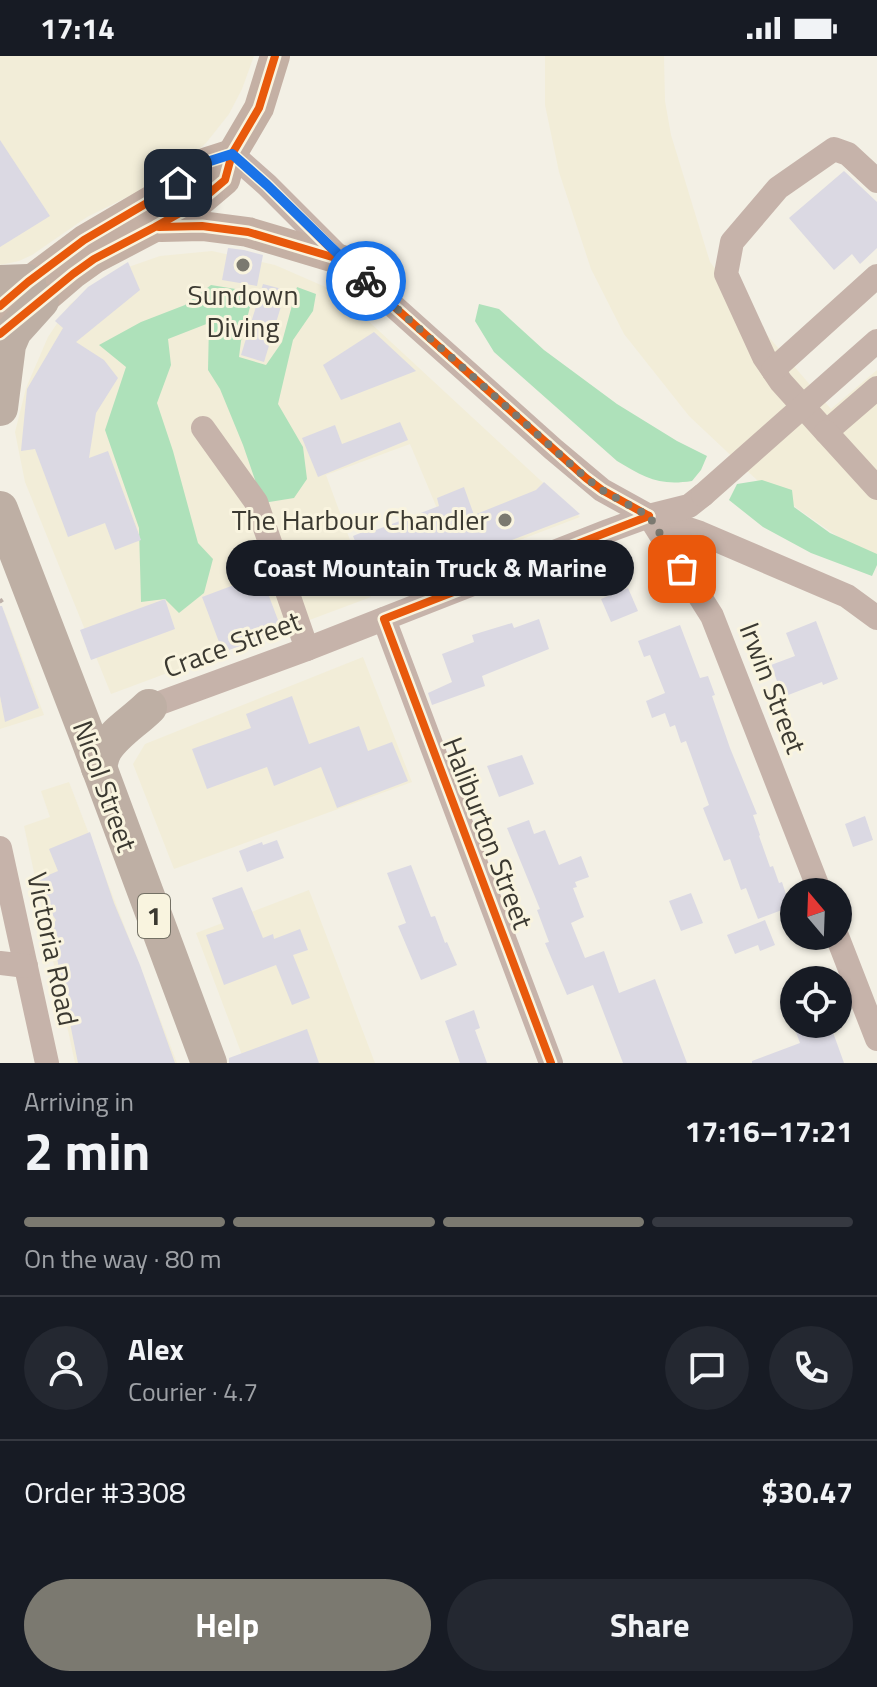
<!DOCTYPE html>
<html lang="en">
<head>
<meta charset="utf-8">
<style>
  :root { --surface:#171b24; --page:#242831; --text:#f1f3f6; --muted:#9ea1a6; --line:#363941; --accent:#7b7970 }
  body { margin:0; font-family:"Titillium Web",sans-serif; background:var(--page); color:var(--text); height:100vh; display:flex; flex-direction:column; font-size:30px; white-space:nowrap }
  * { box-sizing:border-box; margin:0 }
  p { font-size:26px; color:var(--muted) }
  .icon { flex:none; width:44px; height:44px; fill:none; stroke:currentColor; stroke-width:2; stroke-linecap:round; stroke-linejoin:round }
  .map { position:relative; height:1007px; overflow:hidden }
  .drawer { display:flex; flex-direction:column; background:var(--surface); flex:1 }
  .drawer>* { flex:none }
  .needle { width:52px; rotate:341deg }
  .buttons { position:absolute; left:780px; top:822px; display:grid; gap:16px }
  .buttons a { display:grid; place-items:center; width:72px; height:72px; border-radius:50%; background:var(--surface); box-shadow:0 2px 6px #0004; font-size:40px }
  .pin { position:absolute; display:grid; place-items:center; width:68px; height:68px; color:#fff; margin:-34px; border-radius:16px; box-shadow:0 4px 12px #0006 }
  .courier { position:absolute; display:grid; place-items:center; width:80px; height:80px; margin:-40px; border:6px solid #1a73e8; border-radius:50%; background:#fff; color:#222; box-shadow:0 2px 10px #0007 }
  .bubble { position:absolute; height:56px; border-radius:28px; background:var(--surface); box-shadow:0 2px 6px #0004; font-size:26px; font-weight:700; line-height:56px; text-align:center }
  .overview em { font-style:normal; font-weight:700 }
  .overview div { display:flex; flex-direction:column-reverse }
  .overview { display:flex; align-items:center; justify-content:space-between; height:136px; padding:0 24px }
  h1 { font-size:52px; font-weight:700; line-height:60px }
  .bar { display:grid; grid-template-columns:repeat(4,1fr); gap:12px 8px; align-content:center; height:96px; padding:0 24px }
  .bar i { height:10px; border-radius:6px; background:var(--line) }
  .bar .selected { background:var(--accent) }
  .bar p { grid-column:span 4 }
  .line { display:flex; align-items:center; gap:20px; padding:0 24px; border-top:2px solid var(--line) }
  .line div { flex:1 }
  .round { display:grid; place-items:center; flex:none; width:84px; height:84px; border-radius:42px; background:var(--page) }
  .cta { display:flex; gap:16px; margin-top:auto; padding:16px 24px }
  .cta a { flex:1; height:92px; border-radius:48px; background:var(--accent); color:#fff; font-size:32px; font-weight:700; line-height:92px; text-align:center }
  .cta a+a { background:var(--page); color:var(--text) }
  .status { display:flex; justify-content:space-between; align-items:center; height:56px; padding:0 40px; background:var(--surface); direction:ltr }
  .status svg { height:22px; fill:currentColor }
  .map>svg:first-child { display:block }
  .built { fill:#f2edd8 }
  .forest { fill:#aee1ba }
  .building { fill:#dbd9e3 }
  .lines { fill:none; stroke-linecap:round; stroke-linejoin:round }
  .path { stroke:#bdb0a9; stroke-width:4; stroke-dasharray:4 4; stroke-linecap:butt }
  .minor { stroke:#c6b3aa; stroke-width:24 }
  .major { stroke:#c4b0a4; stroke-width:30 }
  .highway { stroke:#beafa4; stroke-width:36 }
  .minor-bridge { stroke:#c6b3aa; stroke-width:24 }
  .cycleway-casing { stroke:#f9f4df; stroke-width:13 }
  .cycleway { stroke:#e8590c; stroke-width:8 }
  .done { stroke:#7b7970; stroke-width:8; stroke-dasharray:0 14.4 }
  .route { stroke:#1a73e8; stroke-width:10 }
  .poi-dot { fill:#7b7970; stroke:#f9f4df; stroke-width:3 }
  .labels { text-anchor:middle; stroke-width:6; stroke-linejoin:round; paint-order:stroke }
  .shield { fill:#f9f4df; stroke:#747165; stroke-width:2 }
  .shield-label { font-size:26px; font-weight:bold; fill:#3b3931 }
  .poi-label { font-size:28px; fill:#3b3931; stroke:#f9f4df }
  .street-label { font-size:28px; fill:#3b3931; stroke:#f9f4df }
</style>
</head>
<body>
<div class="status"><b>17:14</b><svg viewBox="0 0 49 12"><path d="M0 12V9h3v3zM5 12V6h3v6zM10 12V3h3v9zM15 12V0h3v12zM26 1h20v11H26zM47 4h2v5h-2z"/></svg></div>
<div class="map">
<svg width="877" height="1007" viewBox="0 0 877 1007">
  <rect width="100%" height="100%" fill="#f3f0e5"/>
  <g class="built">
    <path d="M 0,0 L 254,0 L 242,33 L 229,58 L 206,87 L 177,113 L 143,133 L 87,161 L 32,199 L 19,205 L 0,209 Z"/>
    <path d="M 545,0 L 664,0 L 665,45 L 671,79 L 710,206 L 760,271 L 831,353 L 877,314 L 877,508 L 758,425 L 689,360 L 624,278 L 591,213 L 559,116 L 545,49 Z"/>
    <path d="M 212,195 L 275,209 L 337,236 L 580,461 L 460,507 L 410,388 L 326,419 L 371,541 L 111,638 L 25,426 L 15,376 L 26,332 L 48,281 L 70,248 L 120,214 L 160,200 Z"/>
    <path d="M 5,557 L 44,659 L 0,673 L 0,559 Z"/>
    <path d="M 363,601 L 412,726 L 174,813 L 133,708 L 145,688 Z"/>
    <path d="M 69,726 L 177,1007 L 75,1007 L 24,770 L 50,761 L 41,735 Z"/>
    <path d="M 309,834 L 375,1007 L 245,1007 L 196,877 Z"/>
  </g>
  <g class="forest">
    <path d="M 211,229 L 254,236 L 241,285 L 239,301 L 266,309 L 282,286 L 297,231 L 316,238 L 313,255 L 293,284 L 278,348 L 303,391 L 307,423 L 294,442 L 263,447 L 243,389 L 220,333 L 208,314 L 209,267 L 168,283 L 171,309 L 157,347 L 173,395 L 198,487 L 213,503 L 204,537 L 179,557 L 165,543 L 141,546 L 139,472 L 105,374 L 126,311 L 99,289 L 141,266 L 185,249 Z"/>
    <path d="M 479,248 L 499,253 L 544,294 L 617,348 L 677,385 L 707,400 L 701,414 L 692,425 C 659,430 645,422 617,405 L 494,296 L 475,265 Z"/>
    <path d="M 762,424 L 792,434 L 794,451 L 830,477 L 877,498 L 877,509 L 872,520 L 811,497 L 763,471 L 729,444 L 737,428 Z"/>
  </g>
  <g class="building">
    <path d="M 0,84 L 50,160 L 0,191 Z"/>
    <path d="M 844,115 L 877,146 L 877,192 L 860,208 L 852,198 L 834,214 L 789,162 Z"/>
    <path d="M 228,192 L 244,194 L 263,199 L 257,230 L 222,224 Z"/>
    <path d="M 128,206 L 140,234 L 76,286 L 104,304 L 118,322 L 96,357 L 89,402 L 108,395 L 141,484 L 115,494 L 105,467 L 68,481 L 35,393 L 21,395 L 27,333 L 63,272 L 55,265 L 88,231 Z"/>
    <path d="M 263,228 L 286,234 L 264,306 L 241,299 Z"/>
    <path d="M 374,276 L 416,315 L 341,344 L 323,309 Z"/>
    <path d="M 400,366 L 408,384 L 318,421 L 302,382 L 335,369 L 342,388 Z"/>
    <path d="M 544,426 L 580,458 L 460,504 L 454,488 L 370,522 L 353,480 L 375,471 L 376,474 L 439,450 L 437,442 L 464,431 L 474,459 L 536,434 Z"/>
    <path d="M 261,519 L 281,572 L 275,574 L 276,577 L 229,594 L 228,592 L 222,594 L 202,541 Z"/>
    <path d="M 628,532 L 638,555 L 611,566 L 601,543 Z"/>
    <path d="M 165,543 L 175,573 L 91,604 L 80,574 Z"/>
    <path d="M 0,550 L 2,550 L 39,652 L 5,666 L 0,640 Z"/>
    <path d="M 539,563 L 549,593 L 482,620 L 485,630 L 432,649 L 428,637 L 452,626 L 442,598 L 474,586 L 472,579 L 512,567 L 514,572 Z"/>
    <path d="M 816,565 L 838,623 L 823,629 L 822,626 L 783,641 L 771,609 L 795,600 L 786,577 Z"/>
    <path d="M 680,569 L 700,622 L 708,620 L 715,639 L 712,640 L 730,692 L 757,758 L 753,759 L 760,779 L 759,780 L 770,811 L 773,810 L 779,827 L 782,826 L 790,851 L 758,863 L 746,832 L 741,834 L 730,803 L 724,805 L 703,752 L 709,749 L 686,685 L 681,687 L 675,669 L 670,671 L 665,657 L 652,662 L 646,645 L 665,637 L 650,599 L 644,601 L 638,585 Z"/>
    <path d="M 292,640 L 309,688 L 359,670 L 368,695 L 392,686 L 408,725 L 337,752 L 321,711 L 274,730 L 267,711 L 207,733 L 192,693 L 251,672 L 246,658 Z"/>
    <path d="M 522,699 L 534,728 L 499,741 L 487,710 Z"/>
    <path d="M 865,760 L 873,784 L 853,791 L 845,768 Z"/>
    <path d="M 529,764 L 534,778 L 545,774 L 559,809 L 581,800 L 589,821 L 575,826 L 577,831 L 573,832 L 584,861 L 571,867 L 585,902 L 604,895 L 619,937 L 655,923 L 687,1007 L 623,1007 L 593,929 L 567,939 L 545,887 L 549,886 L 537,854 L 540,853 L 507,772 Z"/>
    <path d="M 90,776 L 114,847 L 140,909 L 175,1007 L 78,1007 L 51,872 L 56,864 L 46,849 L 39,823 L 58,815 L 49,793 Z"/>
    <path d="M 277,784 L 284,802 L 247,816 L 239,795 L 262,786 L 263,789 Z"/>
    <path d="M 411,809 L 431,861 L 435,860 L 445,887 L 447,886 L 457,909 L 421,924 L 398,870 L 406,867 L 387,817 Z"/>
    <path d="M 242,831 L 263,882 L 273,878 L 274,883 L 300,873 L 308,894 L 293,899 L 310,942 L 292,949 L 276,909 L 224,929 L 206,879 L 224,873 L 212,842 Z"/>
    <path d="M 691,837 L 703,867 L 681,875 L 669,845 Z"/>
    <path d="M 765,864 L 775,889 L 760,895 L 758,889 L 735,898 L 727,879 Z"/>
    <path d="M 474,954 L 480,972 L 475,974 L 487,1007 L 460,1007 L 445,965 Z"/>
    <path d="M 793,968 L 830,968 L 844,1007 L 752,1007 L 752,1005 L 800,987 Z"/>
    <path d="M 307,973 L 319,1007 L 229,1007 L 229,1002 Z"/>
  </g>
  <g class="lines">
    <path class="path" d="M 0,543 L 4,549"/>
    <g class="minor">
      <path d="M 232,98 L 267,129 L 342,204 L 553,393 L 602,434 L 649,460 L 700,477 L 847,540 L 877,562"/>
      <path d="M 877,125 L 848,98 L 834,93 L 778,132 L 732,186 L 726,218 L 764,301 L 781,326 L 826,376 L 877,332"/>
      <path d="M 773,314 L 877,220"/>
      <path d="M 203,372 L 256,446 L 307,593"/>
      <path d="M 826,376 L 877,432"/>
      <path d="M 649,460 L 712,560 L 820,836"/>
      <path d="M 384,563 L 551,1007"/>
      <path d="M 149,651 L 307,593 L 608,475 L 649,460 L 689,450 L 703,439"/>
      <path d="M 0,792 L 47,1007"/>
      <path d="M 837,880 L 877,983"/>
      <path d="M 0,907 L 26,910"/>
    </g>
    <g class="major">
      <path d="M 161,171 L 202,170 L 248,176 L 342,204"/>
      <path d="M 0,250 L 28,226 L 84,184 L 152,144 L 207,106 L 232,98"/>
      <path d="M 24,260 L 73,218 L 94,203 L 155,171 L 199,146 L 225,124 L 232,98 L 259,52 L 275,0"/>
    </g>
    <g class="highway">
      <path d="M 0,227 L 28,226"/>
      <path d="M 0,352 L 8,289 L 14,275 L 41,245"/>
      <path d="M 0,453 L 87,679 L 209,1007"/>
      <path d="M 99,712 C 100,706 102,698 105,693 C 116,676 135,665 149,651"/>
    </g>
    <path class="minor-bridge" d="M 703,439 L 877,285"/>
    <g class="cycleway-casing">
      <g id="cycleway">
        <path d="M 232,98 L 267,129 L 342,204 L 586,422 L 602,434 L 649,460"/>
        <path d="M 159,171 L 202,170 L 248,176 L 339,203"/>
        <path d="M 0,250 L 28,226 L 84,184 L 152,144 L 207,106 L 232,98"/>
        <path d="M 0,278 L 73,218 L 94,203 L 155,171 L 199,146 L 225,124 L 232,98 L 259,52 L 275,0"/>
        <path d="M 551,1007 L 384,563 L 649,460"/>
      </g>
    </g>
    <use href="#cycleway" class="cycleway"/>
  </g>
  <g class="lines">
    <path class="done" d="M 366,225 L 586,422 L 602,434 L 649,460 L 682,513"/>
    <path class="route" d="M 178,127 L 207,106 L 232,98 L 267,129 L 366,225"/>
  </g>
  <g class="poi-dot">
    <circle cx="243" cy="209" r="8"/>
    <circle cx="505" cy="464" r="8"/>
  </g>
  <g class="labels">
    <rect class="shield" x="138" y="838" width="32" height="44" rx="6"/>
    <g class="shield-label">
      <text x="154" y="869">1</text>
    </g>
    <g class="poi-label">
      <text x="243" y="249">Sundown<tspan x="243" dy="32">Diving</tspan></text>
      <text x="489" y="474" text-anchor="end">The Harbour Chandler</text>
    </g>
    <g class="street-label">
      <text transform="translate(232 588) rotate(-20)" y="10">Crace Street</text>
      <text transform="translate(773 632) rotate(69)" y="10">Irwin Street</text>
      <text transform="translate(105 730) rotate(70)" y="10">Nicol Street</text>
      <text transform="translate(488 777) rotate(69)" y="10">Haliburton Street</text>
      <text transform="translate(53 893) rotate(78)" y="10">Victoria Road</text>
    </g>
  </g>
</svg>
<div class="buttons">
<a><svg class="needle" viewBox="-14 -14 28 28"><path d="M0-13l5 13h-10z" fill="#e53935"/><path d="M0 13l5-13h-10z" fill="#9ea1a6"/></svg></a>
<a><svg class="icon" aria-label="locate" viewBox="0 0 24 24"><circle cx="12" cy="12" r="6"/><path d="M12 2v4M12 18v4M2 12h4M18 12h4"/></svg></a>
</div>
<div class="pin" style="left:682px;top:513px;background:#ea580c"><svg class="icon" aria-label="bag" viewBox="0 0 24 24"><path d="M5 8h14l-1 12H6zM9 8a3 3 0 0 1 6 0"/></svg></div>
<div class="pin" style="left:178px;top:127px;background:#1f2937"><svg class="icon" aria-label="home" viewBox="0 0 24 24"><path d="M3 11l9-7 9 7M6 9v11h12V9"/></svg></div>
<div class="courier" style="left:366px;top:225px"><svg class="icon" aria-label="bike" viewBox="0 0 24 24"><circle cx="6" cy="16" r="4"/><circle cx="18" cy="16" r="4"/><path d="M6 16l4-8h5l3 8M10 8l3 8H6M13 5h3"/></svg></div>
<div class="bubble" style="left:226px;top:484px;width:408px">Coast Mountain Truck &amp; Marine</div>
</div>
<section class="drawer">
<div class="overview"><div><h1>2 min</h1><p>Arriving in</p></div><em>17:16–17:21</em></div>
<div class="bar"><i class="selected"></i><i class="selected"></i><i class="selected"></i><i></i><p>On the way · 80 m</p></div>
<div class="line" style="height:144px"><a class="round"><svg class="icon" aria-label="person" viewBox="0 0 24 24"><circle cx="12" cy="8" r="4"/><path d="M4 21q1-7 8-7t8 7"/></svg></a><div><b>Alex</b><p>Courier · 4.7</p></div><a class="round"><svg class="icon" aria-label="chat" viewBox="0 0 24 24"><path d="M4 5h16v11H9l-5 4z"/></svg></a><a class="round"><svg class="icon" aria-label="phone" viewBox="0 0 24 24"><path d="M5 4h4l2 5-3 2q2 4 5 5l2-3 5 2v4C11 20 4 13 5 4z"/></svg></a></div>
<div class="line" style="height:104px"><div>Order #3308</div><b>$30.47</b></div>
<div class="cta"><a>Help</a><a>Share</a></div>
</section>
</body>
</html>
